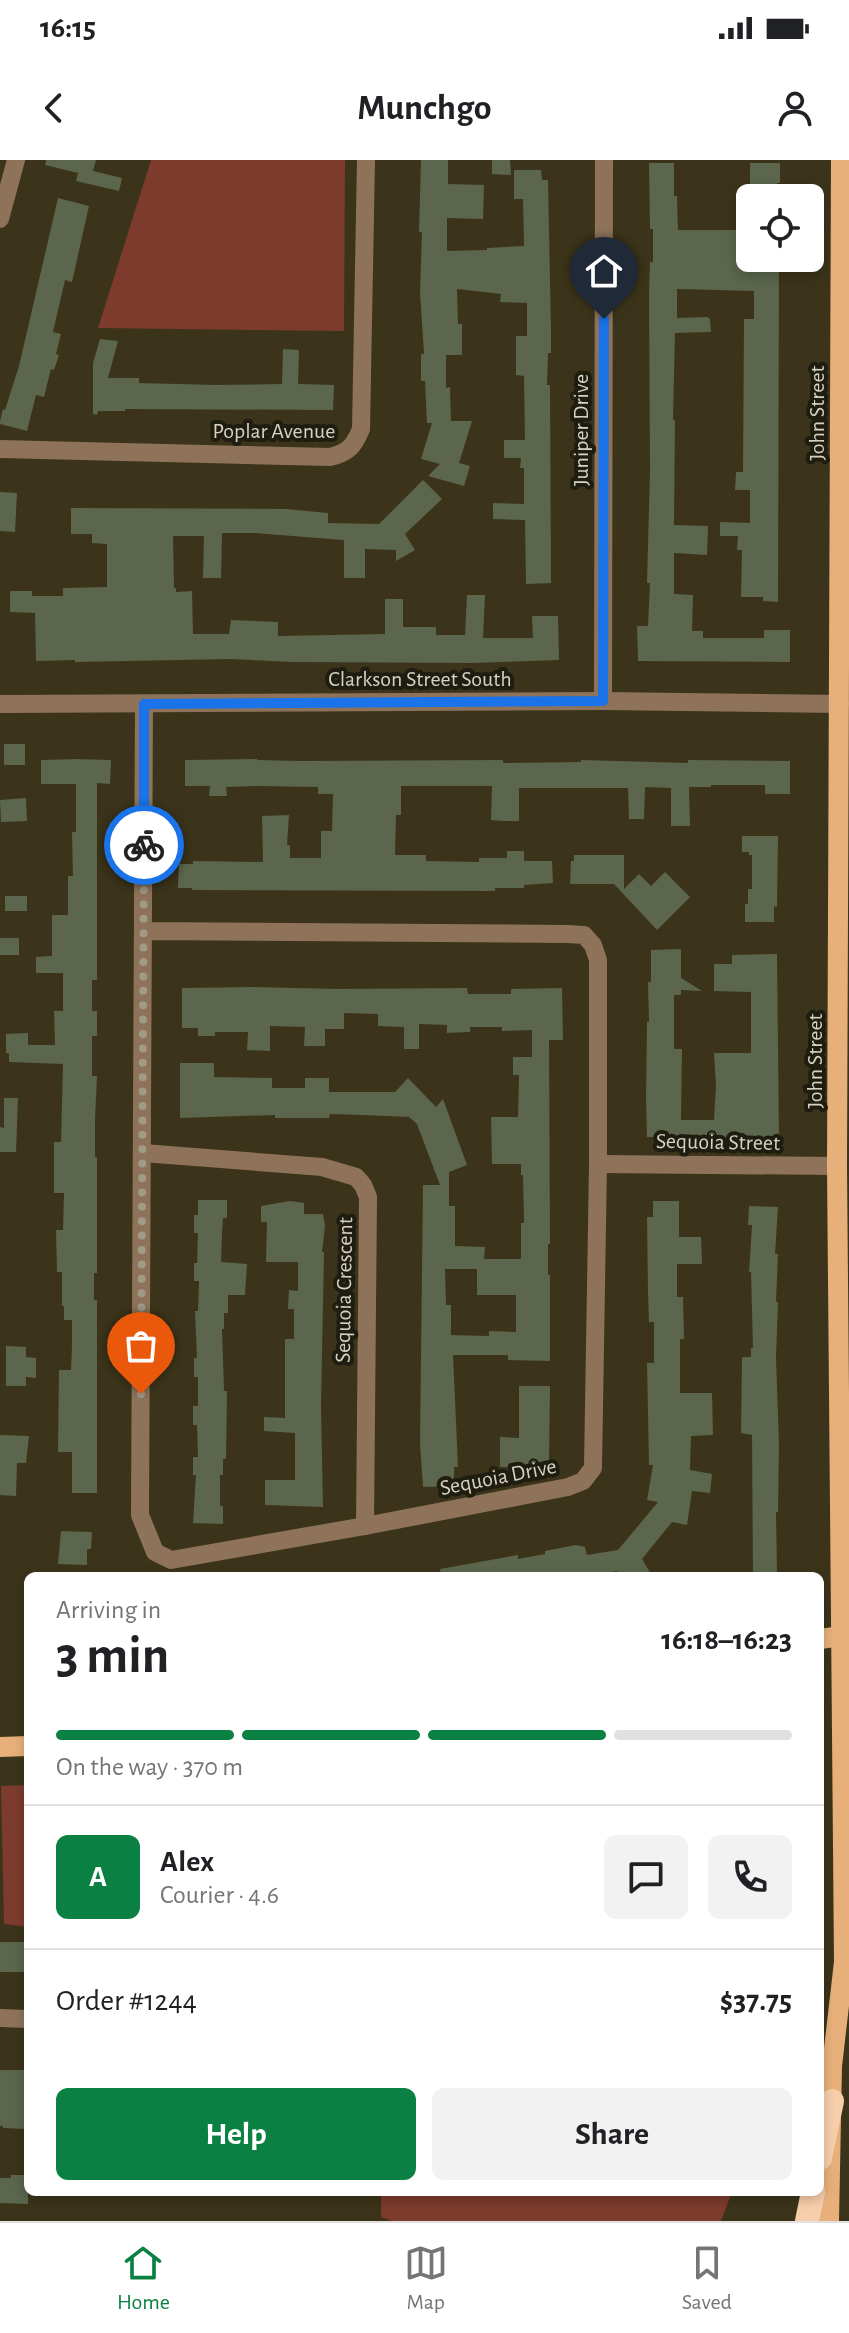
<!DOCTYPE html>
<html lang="en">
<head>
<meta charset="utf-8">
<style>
  :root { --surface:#fff; --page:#f2f2f2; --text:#202124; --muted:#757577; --line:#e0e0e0; --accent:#0b8043 }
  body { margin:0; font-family:"Alegreya Sans",sans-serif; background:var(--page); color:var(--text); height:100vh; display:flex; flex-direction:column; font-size:30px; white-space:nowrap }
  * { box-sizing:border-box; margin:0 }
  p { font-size:26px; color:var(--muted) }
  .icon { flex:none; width:44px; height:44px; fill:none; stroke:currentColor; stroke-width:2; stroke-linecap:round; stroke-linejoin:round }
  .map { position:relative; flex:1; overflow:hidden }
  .sheet { position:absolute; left:24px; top:1412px; width:800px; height:624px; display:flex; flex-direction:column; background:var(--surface); border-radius:12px; box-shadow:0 4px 12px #0003 }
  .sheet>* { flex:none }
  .buttons { position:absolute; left:736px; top:24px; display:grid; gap:16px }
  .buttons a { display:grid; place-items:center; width:88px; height:88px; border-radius:12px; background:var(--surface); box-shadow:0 4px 12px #0003; font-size:40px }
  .pin { position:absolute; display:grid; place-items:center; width:68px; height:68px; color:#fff; margin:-82px -34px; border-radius:50% 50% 50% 0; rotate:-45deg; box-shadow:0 0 8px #0007 }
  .pin .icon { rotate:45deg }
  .courier { position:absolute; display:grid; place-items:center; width:80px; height:80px; margin:-40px; border:6px solid #1a73e8; border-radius:50%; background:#fff; color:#222; box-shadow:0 2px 10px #0007 }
  .head em { font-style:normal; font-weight:600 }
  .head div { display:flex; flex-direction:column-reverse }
  .head { display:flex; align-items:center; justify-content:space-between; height:136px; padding:0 32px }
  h1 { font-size:52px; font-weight:600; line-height:60px }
  .bar { display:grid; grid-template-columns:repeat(4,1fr); gap:12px 8px; align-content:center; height:96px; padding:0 32px }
  .bar i { height:10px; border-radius:6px; background:var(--line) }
  .bar .selected { background:var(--accent) }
  .bar p { grid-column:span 4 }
  .line { display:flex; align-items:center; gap:20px; padding:0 32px; border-top:2px solid var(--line) }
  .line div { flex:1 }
  .round { display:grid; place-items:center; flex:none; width:84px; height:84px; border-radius:12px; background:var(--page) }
  .cta { display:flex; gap:16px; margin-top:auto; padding:16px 32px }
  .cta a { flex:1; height:92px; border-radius:12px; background:var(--accent); color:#fff; font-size:32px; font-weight:600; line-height:92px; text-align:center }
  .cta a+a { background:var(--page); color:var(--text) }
  .status { display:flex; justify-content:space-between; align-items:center; height:56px; padding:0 40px; background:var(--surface); direction:ltr }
  .status svg { height:22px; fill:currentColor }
  header { display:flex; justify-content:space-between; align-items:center; height:104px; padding:0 32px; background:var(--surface); font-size:36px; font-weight:600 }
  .tab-bar { display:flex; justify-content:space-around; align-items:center; height:112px; border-top:2px solid var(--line); background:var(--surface); font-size:22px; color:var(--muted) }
  .tab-bar a { display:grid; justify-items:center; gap:4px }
  .tab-bar .selected { color:var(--accent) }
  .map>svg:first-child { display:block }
  .green { fill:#7c3b2d }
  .building { fill:#5b664c; fill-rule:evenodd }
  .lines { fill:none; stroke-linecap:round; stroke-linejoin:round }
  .minor { stroke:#8e735a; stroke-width:18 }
  .major { stroke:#e7b07b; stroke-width:20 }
  .highway { stroke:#f6ceaa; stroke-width:24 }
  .done { stroke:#a09b87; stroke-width:8; stroke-dasharray:0 14.4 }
  .route { stroke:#1a73e8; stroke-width:10 }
  .labels { text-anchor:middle; stroke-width:8; stroke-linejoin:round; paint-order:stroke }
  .street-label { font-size:22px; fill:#d6d2c2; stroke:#1f1c10 }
</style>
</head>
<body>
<div class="status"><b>16:15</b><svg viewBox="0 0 49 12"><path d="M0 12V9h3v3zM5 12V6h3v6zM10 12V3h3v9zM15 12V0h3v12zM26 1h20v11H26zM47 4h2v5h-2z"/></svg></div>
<header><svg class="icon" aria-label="back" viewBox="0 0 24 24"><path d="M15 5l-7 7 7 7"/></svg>Munchgo<svg class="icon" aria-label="person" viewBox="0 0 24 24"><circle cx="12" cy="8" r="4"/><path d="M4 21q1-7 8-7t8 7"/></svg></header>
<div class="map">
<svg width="849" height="2061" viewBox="0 0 849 2061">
  <rect width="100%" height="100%" fill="#3b341a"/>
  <g class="green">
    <path d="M 151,0 L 345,0 L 344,171 L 98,168 Z"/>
    <path d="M 28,1625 L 28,1767 L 4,1764 L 1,1626 Z"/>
    <path d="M 381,2032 L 732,2032 L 721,2061 L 392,2061 L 381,2057 Z"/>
  </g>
  <g class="building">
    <path d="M 46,0 L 96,0 L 93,11 L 122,18 L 119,31 L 76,21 L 78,13 L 45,5 Z"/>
    <path d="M 421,0 L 448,0 L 448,24 L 484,25 L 483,59 L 447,58 L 447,91 L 487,90 L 487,88 L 524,86 L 523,39 L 514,39 L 514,10 L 541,10 L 542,20 L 548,20 L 551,170 L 551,193 L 548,193 L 547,225 L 550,225 L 551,423 L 526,424 L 525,360 L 493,359 L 493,343 L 524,344 L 524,308 L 520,308 L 521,298 L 504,298 L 504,280 L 525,280 L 524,216 L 516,215 L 516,176 L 527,176 L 527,143 L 500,142 L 501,134 L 457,129 L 458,164 L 462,164 L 462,195 L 446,195 L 446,228 L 450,227 L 451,261 L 472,261 L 459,303 L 470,306 L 464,326 L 428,316 L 440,304 L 421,299 L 432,263 L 427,263 L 425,221 L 421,221 L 421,194 L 424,194 L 420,132 L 422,72 L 419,72 Z"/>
    <path d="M 492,0 L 510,0 L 511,15 L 492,14 Z"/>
    <path d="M 649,3 L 674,3 L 674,36 L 677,36 L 678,70 L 750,70 L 750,98 L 779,98 L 778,442 L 763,441 L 763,437 L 741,437 L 742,390 L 737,390 L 738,376 L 720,376 L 720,362 L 750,363 L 750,330 L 735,330 L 736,312 L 743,312 L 744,159 L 754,159 L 754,131 L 677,129 L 677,158 L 707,157 L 710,159 L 711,172 L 675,173 L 673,260 L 675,260 L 674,365 L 708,366 L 707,395 L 674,393 L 674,434 L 693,435 L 692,471 L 703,471 L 703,478 L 764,478 L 764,470 L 790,470 L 790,502 L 638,501 L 637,466 L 648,466 L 650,423 L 647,423 L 650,311 L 649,132 L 650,102 L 653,102 L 653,69 L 650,69 Z"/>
    <path d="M 750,3 L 780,3 L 780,23 L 777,23 L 777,35 L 750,34 Z"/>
    <path d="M 58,38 L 89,46 L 72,122 L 65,120 L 53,172 L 61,174 L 56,194 L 59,195 L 54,210 L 51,209 L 44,237 L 36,235 L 27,271 L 0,264 L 0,261 L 3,249 L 5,250 L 19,206 Z"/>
    <path d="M 100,179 L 118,181 L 108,218 L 139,218 L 139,223 L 215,225 L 282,224 L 283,189 L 299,190 L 298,224 L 334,225 L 333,250 L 125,249 L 125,251 L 98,251 L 97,255 L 93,254 L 93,203 Z"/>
    <path d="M 423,320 L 442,339 L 405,374 L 415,390 L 396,401 L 396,390 L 365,389 L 365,418 L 344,418 L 344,380 L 253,373 L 222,373 L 221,418 L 203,418 L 204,376 L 173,376 L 174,428 L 176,428 L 176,432 L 192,431 L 193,474 L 229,474 L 231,460 L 278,462 L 278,476 L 385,474 L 385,439 L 403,439 L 403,467 L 436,467 L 436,475 L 465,475 L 467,435 L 485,435 L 483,478 L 533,478 L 532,456 L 558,456 L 559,500 L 472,503 L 293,502 L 230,499 L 75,502 L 75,500 L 36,501 L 35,453 L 10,452 L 10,431 L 32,431 L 32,436 L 63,436 L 63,428 L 107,427 L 107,384 L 92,383 L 92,374 L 71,374 L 71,348 L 286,349 L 328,353 L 328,363 L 379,364 Z"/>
    <path d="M 0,332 L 17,333 L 15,372 L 0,371 Z"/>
    <rect x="4" y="584" width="21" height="21"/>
    <path d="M 77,599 L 111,600 L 110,624 L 97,623 L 97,820 L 92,820 L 92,851 L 97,851 L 97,876 L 92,876 L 92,916 L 97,916 L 95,959 L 95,997 L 97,997 L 97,1113 L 94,1113 L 94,1140 L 97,1140 L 97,1333 L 72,1333 L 72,1292 L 58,1292 L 59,1210 L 71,1210 L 72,1186 L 72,1160 L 64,1160 L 64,1146 L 62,1146 L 62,1112 L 57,1112 L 56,1070 L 63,1070 L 64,1033 L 54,1033 L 54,982 L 61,982 L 63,904 L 9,902 L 9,893 L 6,893 L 6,874 L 28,873 L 28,885 L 55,885 L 54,851 L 63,851 L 63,813 L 36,813 L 36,797 L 52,796 L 52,755 L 68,755 L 68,716 L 73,716 L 72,672 L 76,672 L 76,624 L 41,624 L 41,600 Z"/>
    <path d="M 257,599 L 257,600 L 301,601 L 503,600 L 503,603 L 581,602 L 581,600 L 688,603 L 688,600 L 790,601 L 790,634 L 765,634 L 765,625 L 711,625 L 711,627 L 689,627 L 690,666 L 671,666 L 671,628 L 645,627 L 644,659 L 629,659 L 628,628 L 519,628 L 519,661 L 503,661 L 491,660 L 492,626 L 401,626 L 401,655 L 396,655 L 395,695 L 426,695 L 426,701 L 479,702 L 479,698 L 507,698 L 507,691 L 524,691 L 524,701 L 552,701 L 553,723 L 524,725 L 524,728 L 495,728 L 495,731 L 192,730 L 192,728 L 178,728 L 179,704 L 193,704 L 193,701 L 263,702 L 262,656 L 289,655 L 287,685 L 290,685 L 290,698 L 321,698 L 321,671 L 332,671 L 333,634 L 318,634 L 318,627 L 257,626 L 226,627 L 227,636 L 209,636 L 210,626 L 185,626 L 185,600 Z"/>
    <path d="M 26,638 L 27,661 L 1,662 L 0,640 Z"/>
    <path d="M 742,676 L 778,676 L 777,747 L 774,746 L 774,762 L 745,762 L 745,744 L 748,744 L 748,729 L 752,729 L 752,695 L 749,695 L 749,692 L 742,692 Z"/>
    <path d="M 574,695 L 624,695 L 624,729 L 639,714 L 651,726 L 665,712 L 690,737 L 657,770 L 614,724 L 570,724 L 571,701 L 574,701 Z"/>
    <rect x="5" y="736" width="22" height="15"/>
    <rect x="0" y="778" width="19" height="17"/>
    <path d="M 681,789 L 681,818 L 702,831 L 681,830 L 681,835 L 674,835 L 674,889 L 682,889 L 681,960 L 714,960 L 716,925 L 714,893 L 751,893 L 751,832 L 714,831 L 714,804 L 732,804 L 732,795 L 777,794 L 779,979 L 647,977 L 646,938 L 647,862 L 649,862 L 648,822 L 651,822 L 651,790 Z"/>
    <path d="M 254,827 L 337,829 L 467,828 L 468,834 L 511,834 L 511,829 L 562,828 L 563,880 L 549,880 L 550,1084 L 548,1084 L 548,1115 L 550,1115 L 550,1201 L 508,1200 L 508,1195 L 453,1195 L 458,1307 L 454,1307 L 454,1326 L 423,1327 L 420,1283 L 423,1025 L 440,1025 L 417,964 L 409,957 L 363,955 L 330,954 L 329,958 L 275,958 L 275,955 L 180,958 L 180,903 L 214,903 L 214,917 L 272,918 L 272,928 L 305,928 L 305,918 L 329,918 L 329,932 L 395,932 L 408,918 L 436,947 L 443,939 L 467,1005 L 449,1012 L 449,1046 L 455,1046 L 455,1086 L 485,1087 L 484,1099 L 521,1099 L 521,1063 L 524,1063 L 523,1015 L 521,1015 L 521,1004 L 492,1004 L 491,957 L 518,957 L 519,915 L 513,915 L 513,897 L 532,897 L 532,870 L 502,871 L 502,867 L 470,867 L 470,872 L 447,873 L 447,865 L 419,864 L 419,889 L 404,889 L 404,867 L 378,866 L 378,854 L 344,853 L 344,869 L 325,869 L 325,886 L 304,886 L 305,867 L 270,866 L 270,891 L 247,890 L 248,872 L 215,872 L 215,876 L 198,876 L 198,868 L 182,868 L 182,828 ZM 445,1109 L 477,1109 L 477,1135 L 516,1135 L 516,1172 L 489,1171 L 489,1176 L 451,1175 L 451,1145 L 446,1145 Z"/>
    <path d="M 4,938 L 18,938 L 16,992 L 0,992 L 0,967 L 4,968 Z"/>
    <path d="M 198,1040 L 227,1040 L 227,1058 L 223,1058 L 222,1073 L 221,1102 L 247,1104 L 245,1135 L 228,1135 L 228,1153 L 224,1153 L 224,1169 L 222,1169 L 224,1231 L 227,1231 L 226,1299 L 223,1299 L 223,1315 L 220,1315 L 220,1346 L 223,1346 L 223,1364 L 193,1363 L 196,1315 L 193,1315 L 193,1297 L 198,1297 L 197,1265 L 193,1265 L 193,1246 L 198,1246 L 198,1217 L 194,1217 L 194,1198 L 197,1198 L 195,1151 L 198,1151 L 199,1121 L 194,1121 L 194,1103 L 197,1103 L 198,1073 L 194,1073 L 194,1055 L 198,1055 Z"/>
    <path d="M 290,1041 L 304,1043 L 304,1054 L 323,1054 L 325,1066 L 322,1092 L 324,1092 L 321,1246 L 323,1347 L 265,1345 L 265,1320 L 295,1320 L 295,1273 L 264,1271 L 264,1257 L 285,1258 L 285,1179 L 294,1179 L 294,1149 L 288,1149 L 289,1130 L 298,1131 L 298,1102 L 266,1102 L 267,1062 L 261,1062 L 261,1046 Z"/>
    <path d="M 653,1041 L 679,1041 L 679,1077 L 701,1077 L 702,1104 L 677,1104 L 677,1137 L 683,1137 L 684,1179 L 680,1179 L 680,1233 L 712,1233 L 713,1275 L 691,1276 L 690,1310 L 712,1314 L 710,1333 L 692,1331 L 687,1365 L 672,1362 L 642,1399 L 652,1416 L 620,1416 L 617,1411 L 591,1416 L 441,1416 L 440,1409 L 518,1395 L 518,1399 L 545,1394 L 545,1391 L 576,1385 L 585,1387 L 587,1395 L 618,1390 L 658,1342 L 647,1340 L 653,1305 L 649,1305 L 647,1203 L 654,1203 L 654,1162 L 649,1162 L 648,1132 L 647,1057 L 653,1057 Z"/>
    <path d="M 749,1046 L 778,1047 L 775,1094 L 778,1094 L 776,1142 L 778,1142 L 776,1197 L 779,1285 L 778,1352 L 776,1352 L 777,1413 L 753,1413 L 752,1275 L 741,1273 L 742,1197 L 751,1197 L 751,1188 L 753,1188 L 751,1112 L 749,1112 L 752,1065 L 748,1065 Z"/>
    <path d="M 6,1186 L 26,1187 L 26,1197 L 36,1198 L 36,1218 L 26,1217 L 26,1226 L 6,1226 Z"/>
    <path d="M 519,1226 L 550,1226 L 549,1304 L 532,1304 L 532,1307 L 500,1307 L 500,1277 L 519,1278 Z"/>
    <path d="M 0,1275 L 29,1276 L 26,1303 L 17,1303 L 16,1336 L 0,1335 Z"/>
    <path d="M 61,1371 L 92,1372 L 91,1389 L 87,1389 L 87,1405 L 58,1404 Z"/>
    <rect x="0" y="1782" width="28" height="30"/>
    <path d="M 0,1910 L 28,1910 L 28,1969 L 3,1968 L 3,1966 L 0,1966 Z"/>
    <path d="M 11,2015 L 28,2015 L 28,2044 L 0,2043 L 0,2018 L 11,2018 Z"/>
  </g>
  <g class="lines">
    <g class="minor">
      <path d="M 0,59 L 16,0"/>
      <path d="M 0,289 L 330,297 C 348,293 354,286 361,269 L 366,0"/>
      <path d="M 603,541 L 604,0"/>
      <path d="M 0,544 L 603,541 L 840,544"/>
      <path d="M 144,771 L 568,774 L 584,775 L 593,785 L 598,800 L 598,1004 L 593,1308 L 583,1321 L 568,1327 L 365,1366 L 171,1400 L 155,1392 L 140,1355 L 144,544"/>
      <path d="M 143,993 L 322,1007 L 356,1017 L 363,1025 L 368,1037 L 365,1366"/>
      <path d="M 598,1004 L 837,1006"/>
      <path d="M 0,1858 L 28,1859"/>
    </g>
    <g class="major">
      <path d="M 820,1479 L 849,1475"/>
      <path d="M 0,1587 L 28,1586"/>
      <path d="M 829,2061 L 832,1906 L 844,1802 L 837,1006 L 841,0"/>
    </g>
    <g class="highway">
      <path d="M 820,1998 L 832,1941"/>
      <path d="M 807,2061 L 813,2032"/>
    </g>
  </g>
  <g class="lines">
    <path class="done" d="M 141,1234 L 144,685"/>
    <path class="route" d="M 144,685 L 144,544 L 603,541 L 604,159"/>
  </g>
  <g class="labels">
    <g class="street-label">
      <text transform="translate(816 253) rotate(-90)" y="8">John Street</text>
      <text x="274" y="278">Poplar Avenue</text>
      <text transform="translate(580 270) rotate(-90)" y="8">Juniper Drive</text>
      <text x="420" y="526">Clarkson Street South</text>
      <text transform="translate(814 901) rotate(-90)" y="8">John Street</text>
      <text transform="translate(718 981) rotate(1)" y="8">Sequoia Street</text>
      <text transform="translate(343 1130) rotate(-89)" y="8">Sequoia Crescent</text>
      <text transform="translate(498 1316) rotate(-11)" y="8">Sequoia Drive</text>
    </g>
  </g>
</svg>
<div class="buttons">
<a><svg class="icon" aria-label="locate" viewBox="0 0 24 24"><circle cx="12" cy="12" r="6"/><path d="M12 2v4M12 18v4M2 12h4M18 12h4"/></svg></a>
</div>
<div class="pin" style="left:141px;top:1234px;background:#ea580c"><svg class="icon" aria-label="bag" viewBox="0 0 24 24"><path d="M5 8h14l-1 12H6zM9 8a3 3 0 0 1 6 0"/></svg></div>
<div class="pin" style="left:604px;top:159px;background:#1f2937"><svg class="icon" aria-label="home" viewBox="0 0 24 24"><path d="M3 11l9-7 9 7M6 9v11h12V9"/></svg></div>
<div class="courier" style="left:144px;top:685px"><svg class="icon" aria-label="bike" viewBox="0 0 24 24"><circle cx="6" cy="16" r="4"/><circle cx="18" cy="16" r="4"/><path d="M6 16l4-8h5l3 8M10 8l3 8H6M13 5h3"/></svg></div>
<section class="sheet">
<div class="head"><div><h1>3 min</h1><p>Arriving in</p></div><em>16:18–16:23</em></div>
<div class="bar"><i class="selected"></i><i class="selected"></i><i class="selected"></i><i></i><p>On the way · 370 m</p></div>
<div class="line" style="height:144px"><b class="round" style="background:var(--accent);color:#fff">A</b><div><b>Alex</b><p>Courier · 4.6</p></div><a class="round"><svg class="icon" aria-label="chat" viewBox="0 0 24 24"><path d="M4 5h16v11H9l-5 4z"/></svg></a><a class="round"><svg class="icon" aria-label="phone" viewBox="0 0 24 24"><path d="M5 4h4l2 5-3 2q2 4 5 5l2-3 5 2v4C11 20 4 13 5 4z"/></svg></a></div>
<div class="line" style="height:104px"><div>Order #1244</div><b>$37.75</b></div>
<div class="cta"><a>Help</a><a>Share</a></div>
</section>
</div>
<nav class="tab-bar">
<a class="selected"><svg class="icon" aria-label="home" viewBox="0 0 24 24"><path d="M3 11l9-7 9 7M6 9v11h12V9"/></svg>Home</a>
<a><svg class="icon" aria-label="map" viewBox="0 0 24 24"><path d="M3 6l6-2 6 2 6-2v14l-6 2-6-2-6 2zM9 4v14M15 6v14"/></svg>Map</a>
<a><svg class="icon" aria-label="saved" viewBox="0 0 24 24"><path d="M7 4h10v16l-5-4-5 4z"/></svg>Saved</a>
</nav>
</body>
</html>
